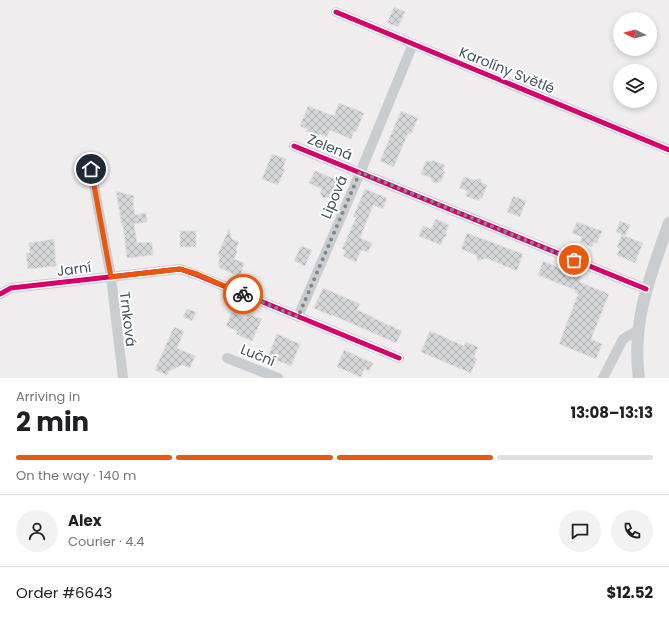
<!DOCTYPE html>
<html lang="en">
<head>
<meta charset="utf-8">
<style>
  :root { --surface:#fff; --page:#f2f2f2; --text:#202124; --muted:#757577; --line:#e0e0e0; --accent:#ea580c }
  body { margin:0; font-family:Poppins,sans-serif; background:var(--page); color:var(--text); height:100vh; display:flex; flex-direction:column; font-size:15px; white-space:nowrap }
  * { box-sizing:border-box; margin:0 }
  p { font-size:13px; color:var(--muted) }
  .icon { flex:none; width:22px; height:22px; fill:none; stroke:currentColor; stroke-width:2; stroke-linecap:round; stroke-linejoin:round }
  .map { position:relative; height:378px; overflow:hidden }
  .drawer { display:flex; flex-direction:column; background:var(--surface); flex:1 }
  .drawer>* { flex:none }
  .needle { width:26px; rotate:276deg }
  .tools { position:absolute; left:613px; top:12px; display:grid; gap:8px }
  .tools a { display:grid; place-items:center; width:44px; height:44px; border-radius:50%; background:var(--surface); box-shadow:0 2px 6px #0003; font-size:20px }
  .pin { position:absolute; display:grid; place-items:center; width:34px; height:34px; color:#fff; margin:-17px; border:2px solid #fff; border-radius:50%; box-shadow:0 1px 4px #0007 }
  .courier { position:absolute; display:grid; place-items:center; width:40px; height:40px; margin:-20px; border:3px solid #ea580c; border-radius:50%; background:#fff; color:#222; box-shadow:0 1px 5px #0007 }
  .headline em { font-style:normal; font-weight:700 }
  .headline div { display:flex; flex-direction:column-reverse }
  .headline { display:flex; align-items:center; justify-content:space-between; height:68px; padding:0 16px }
  h1 { font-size:26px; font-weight:700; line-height:30px }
  .bar { display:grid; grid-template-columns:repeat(4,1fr); gap:6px 4px; align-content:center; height:48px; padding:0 16px }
  .bar i { height:5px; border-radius:3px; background:var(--line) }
  .bar .current { background:var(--accent) }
  .bar p { grid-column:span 4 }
  .line { display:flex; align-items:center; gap:10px; padding:0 16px; border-top:1px solid var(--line) }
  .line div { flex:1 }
  .round { display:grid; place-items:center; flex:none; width:42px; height:42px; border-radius:21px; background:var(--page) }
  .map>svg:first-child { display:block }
  .building { fill:url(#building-cross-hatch); stroke:#e0dfe1 }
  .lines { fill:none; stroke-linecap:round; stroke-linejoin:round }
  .minor { stroke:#c9cdcf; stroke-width:10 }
  .tertiary { stroke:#c9cdcf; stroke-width:12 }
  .cycleway-casing { stroke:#fff; stroke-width:8 }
  .cycleway { stroke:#d6006c; stroke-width:5 }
  .done { stroke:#7f888f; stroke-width:4; stroke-dasharray:0 7.2 }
  .route { stroke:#ea580c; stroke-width:5 }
  .labels { text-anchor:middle; stroke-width:4; stroke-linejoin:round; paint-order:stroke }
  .street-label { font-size:14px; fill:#43525c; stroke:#fff }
</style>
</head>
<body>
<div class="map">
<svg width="669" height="378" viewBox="0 0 669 378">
  <defs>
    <pattern id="building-cross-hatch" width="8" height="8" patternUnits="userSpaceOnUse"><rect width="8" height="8" fill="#d5d6d8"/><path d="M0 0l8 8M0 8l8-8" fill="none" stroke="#aeb0b2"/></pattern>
  </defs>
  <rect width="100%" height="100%" fill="#efedee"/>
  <g class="building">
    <path d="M 394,7 L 405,12 L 398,27 L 387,23 Z"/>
    <path d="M 339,103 L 364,113 L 356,132 L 354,131 L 351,139 L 330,130 L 327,137 L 320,134 L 319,136 L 306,131 L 307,129 L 300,126 L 308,106 L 334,116 Z"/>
    <path d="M 401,111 L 418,118 L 411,134 L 408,133 L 394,167 L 380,161 Z"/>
    <path d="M 272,154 L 286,159 L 283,168 L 285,169 L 278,185 L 262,179 Z"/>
    <path d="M 432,160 L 445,165 L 443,171 L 445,172 L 441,181 L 436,183 L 433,182 L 431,178 L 421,174 L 426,161 L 431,162 Z"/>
    <path d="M 315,171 L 342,182 L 334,200 L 327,197 L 323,199 L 320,192 L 322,189 L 309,183 Z"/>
    <path d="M 464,177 L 476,180 L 480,178 L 482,183 L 487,185 L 482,198 L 480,197 L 479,201 L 466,196 L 467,192 L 466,190 L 459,188 Z"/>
    <path d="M 365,189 L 387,198 L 383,209 L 373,205 L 360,238 L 372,243 L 368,252 L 361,250 L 356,262 L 343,256 L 346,251 L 342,249 L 356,218 L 353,217 Z"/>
    <path d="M 116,191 L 134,196 L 133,203 L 135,215 L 146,213 L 147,222 L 134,224 L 137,243 L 152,242 L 153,255 L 127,258 L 123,226 L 122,226 Z"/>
    <path d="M 513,196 L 526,201 L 520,217 L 507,212 Z"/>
    <path d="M 436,219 L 449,225 L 446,232 L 447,236 L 444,237 L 441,245 L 419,236 L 423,226 L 431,229 Z"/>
    <path d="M 620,221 L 630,225 L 625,236 L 616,232 Z"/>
    <path d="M 577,222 L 602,231 L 597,243 L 594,242 L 592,247 L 580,242 L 582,237 L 572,233 Z"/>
    <path d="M 229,229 L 232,239 L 239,242 L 236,249 L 237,252 L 234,259 L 244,263 L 240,277 L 220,268 L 218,263 L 220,258 L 218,254 Z"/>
    <rect x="180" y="231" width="16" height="16"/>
    <path d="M 467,233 L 523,254 L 517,271 L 486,258 L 478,261 L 476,255 L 461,249 Z"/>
    <path d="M 622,235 L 643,243 L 635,263 L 617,255 L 620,248 L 617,247 Z"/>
    <path d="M 54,239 L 56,266 L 28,269 L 26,253 L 30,253 L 29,243 Z"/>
    <path d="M 301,246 L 312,250 L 305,266 L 294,261 Z"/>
    <path d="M 543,261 L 581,277 L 579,282 L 609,294 L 591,339 L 602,344 L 596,359 L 559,344 L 578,294 L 575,292 L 575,290 L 538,275 Z"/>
    <path d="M 323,288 L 360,304 L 357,310 L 373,317 L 373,318 L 402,331 L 396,343 L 332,315 L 332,316 L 314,308 Z"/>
    <path d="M 187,309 L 196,312 L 192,321 L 183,317 Z"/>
    <path d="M 232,312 L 246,319 L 248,314 L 262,319 L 252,341 L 236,334 L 237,331 L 226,326 Z"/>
    <path d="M 174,327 L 184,331 L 177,348 L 195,356 L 190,368 L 182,365 L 169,371 L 167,375 L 155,370 Z"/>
    <path d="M 430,331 L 464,346 L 466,342 L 478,347 L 474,357 L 477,359 L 471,373 L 421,352 Z"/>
    <path d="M 277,334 L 300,344 L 291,366 L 268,357 Z"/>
    <path d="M 344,350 L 373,363 L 369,371 L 364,369 L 361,377 L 337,367 Z"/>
  </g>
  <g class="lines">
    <g class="minor">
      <path d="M 336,12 L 669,150"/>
      <path d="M 294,146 L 646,289"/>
      <path d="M 91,169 L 111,277 L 123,378"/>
      <path d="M 0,294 L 11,288 L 180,269 L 197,275 L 399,358"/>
      <path d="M 298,317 L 360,173 L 413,44"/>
      <path d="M 227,358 L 278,378"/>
      <path d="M 603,378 L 623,339 L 638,330"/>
    </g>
    <path class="tertiary" d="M 639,378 C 631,322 651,274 669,223"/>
    <g class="cycleway-casing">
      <g id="cycleway">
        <path d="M 336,12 L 669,150"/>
        <path d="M 294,146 L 646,289"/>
        <path d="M 0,294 L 11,288 L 180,269 L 197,275 L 399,358"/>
      </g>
    </g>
    <use href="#cycleway" class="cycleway"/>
  </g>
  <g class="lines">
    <path class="done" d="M 243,294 L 298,317 L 360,172 L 574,260"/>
    <path class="route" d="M 91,169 L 111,277 L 180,269 L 197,274 L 243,294"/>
  </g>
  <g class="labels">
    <g class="street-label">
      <text transform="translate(507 70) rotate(22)" y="5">Karolíny Světlé</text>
      <text transform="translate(330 147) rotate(22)" y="5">Zelená</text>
      <text transform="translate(334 197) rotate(-67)" y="5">Lipová</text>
      <text transform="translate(74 269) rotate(-7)" y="5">Jarní</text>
      <text transform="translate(128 319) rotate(83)" y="5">Trnková</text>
      <text transform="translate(258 355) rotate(22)" y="5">Luční</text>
    </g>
  </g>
</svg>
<div class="tools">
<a><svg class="needle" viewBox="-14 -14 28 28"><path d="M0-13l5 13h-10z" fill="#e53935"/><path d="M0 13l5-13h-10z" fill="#757577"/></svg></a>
<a><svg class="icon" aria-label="layers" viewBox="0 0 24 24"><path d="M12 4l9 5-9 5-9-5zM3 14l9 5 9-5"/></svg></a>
</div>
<div class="pin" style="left:574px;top:260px;background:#ea580c"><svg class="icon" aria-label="bag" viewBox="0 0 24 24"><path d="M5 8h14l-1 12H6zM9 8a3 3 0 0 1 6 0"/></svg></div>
<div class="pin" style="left:91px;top:169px;background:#1f2937"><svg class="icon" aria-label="home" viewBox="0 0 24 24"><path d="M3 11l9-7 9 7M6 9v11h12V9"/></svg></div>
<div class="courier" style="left:243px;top:294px"><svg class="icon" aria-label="bike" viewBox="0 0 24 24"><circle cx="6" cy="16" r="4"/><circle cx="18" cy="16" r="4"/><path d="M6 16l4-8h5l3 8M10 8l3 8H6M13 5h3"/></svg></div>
</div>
<section class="drawer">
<div class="headline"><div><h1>2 min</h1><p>Arriving in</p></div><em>13:08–13:13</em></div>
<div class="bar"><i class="current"></i><i class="current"></i><i class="current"></i><i></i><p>On the way · 140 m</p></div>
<div class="line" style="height:72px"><a class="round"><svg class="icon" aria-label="person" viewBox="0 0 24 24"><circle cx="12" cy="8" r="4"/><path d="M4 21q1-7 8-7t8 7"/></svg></a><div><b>Alex</b><p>Courier · 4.4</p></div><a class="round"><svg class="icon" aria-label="chat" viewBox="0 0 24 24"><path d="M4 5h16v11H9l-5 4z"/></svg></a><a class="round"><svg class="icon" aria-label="phone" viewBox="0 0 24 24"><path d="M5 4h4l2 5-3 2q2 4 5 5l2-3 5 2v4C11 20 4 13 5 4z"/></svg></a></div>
<div class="line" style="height:52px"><div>Order #6643</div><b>$12.52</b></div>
</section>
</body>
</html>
